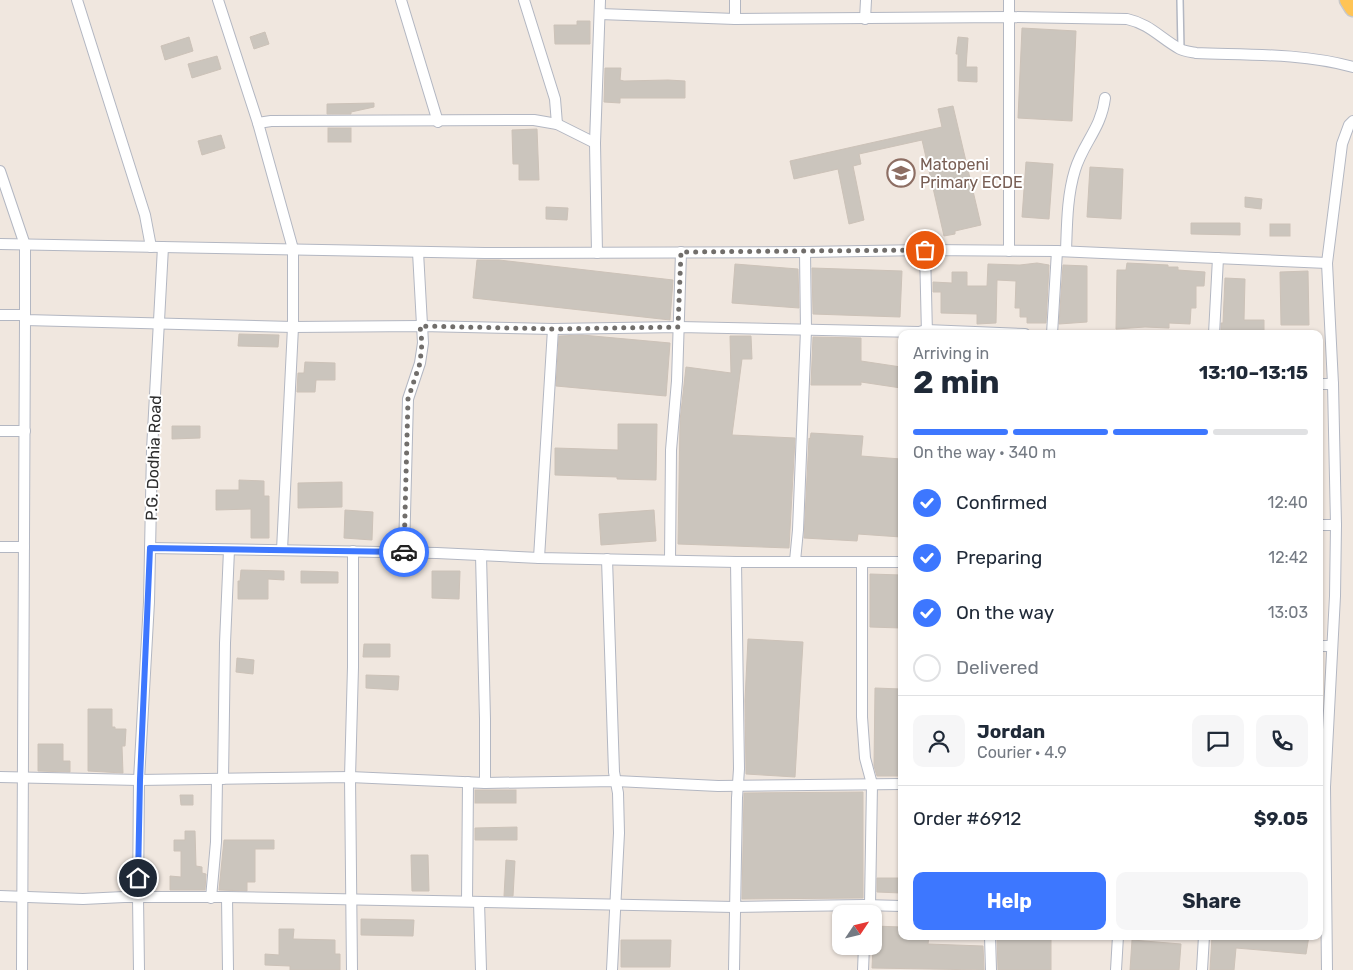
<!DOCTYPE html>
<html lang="en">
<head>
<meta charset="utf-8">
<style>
  :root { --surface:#fff; --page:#f6f6f7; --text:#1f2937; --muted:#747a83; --line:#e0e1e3; --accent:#3d77ff }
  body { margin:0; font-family:Rubik,sans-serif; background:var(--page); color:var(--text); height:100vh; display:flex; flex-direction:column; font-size:19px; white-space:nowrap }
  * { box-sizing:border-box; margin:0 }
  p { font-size:16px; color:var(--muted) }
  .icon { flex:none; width:28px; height:28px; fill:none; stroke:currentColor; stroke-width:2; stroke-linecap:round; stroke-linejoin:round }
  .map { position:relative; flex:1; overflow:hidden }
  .drawer { position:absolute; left:898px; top:330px; width:425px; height:610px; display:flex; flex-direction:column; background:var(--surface); border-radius:10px; box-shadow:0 1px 4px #0004 }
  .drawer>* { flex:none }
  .needle { width:32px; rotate:55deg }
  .fabs { position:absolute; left:832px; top:905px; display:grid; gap:10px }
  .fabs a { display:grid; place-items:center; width:50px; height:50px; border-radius:10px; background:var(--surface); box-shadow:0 1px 4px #0004; font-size:25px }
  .pin { position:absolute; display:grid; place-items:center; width:42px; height:42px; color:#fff; margin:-21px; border:2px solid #fff; border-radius:50%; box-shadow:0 1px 5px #0007 }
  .courier { position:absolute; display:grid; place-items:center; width:50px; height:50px; margin:-25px; border:4px solid #3d77ff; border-radius:50%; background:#fff; color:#222; box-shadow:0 1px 6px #0007 }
  .headline em { font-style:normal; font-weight:700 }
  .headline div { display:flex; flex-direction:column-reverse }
  .headline { display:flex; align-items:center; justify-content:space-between; height:85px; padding:0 15px }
  h1 { font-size:32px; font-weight:700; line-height:38px }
  .bar { display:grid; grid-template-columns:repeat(4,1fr); gap:8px 5px; align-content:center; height:60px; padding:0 15px }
  .bar i { height:6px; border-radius:4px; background:var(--line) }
  .bar .on { background:var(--accent) }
  .bar p { grid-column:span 4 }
  .line { display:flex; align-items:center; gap:12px; padding:0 15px; border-top:1px solid var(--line) }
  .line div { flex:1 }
  .round { display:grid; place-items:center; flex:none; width:52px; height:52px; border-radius:10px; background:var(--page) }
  ol { padding:0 15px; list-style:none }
  li { display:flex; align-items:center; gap:15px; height:55px }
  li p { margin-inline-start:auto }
  li .icon { padding:5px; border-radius:50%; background:var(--accent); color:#fff; stroke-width:4 }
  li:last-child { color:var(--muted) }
  li i { width:28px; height:28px; border:2px solid var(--line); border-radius:50% }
  .cta { display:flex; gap:10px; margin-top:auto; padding:10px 15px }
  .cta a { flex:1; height:58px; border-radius:10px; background:var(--accent); color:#fff; font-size:20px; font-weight:700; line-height:58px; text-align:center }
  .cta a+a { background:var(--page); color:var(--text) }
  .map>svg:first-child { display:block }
  .building { fill:#cbc5bd; stroke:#ccc2b8 }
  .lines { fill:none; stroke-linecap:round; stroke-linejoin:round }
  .lane-casing { stroke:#b3b7c2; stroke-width:8 }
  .street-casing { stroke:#b3b7c2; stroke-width:12 }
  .primary-casing { stroke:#c8c8c8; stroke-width:19 }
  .lane { stroke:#fff; stroke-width:5 }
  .street { stroke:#fff; stroke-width:10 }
  .primary { stroke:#ffc455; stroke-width:16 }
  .done { stroke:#716e6b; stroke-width:5; stroke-dasharray:0 9 }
  .route { stroke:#3d77ff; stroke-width:6 }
  .labels { text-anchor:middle; stroke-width:4; stroke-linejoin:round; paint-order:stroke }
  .education-label { font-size:16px; fill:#785e54; stroke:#fff; text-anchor:start }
  .street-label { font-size:16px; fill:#2d2d2d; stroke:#fff }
</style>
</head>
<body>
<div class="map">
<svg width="1353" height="970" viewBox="0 0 1353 970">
  <rect width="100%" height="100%" fill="#f0e7df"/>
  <g class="building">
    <path d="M 577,21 L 590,21 L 590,44 L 555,44 L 554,25 L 577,25 Z"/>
    <path d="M 1022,28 L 1076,31 L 1072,121 L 1018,118 Z"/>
    <path d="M 265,32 L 269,44 L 254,49 L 250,37 Z"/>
    <path d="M 189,37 L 193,51 L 165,60 L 161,46 Z"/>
    <path d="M 958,37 L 968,38 L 966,67 L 977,67 L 977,82 L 958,81 L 958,54 L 956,54 Z"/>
    <path d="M 217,56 L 221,69 L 192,78 L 188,64 Z"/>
    <path d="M 605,68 L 621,68 L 620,80 L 624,81 L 668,80 L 685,81 L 685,98 L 620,98 L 620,103 L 604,102 Z"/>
    <path d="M 374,103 L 374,107 L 351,112 L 351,114 L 327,114 L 327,104 Z"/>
    <path d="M 953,106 L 981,225 L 955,231 L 955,234 L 944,236 L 922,140 L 859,154 L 861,164 L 853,166 L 864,220 L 849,224 L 838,169 L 794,179 L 790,161 L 942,127 L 938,109 Z"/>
    <rect x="328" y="128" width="23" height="14"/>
    <path d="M 537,129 L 539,180 L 519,180 L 519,164 L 513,164 L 512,130 Z"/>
    <path d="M 221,135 L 225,148 L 202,155 L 198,141 Z"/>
    <path d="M 1026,162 L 1053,164 L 1049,219 L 1022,217 Z"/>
    <path d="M 1090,167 L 1123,169 L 1121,219 L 1087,217 Z"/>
    <path d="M 1245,197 L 1262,199 L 1261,209 L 1245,207 Z"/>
    <path d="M 546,207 L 568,208 L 567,220 L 546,219 Z"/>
    <path d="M 1191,223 L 1240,223 L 1240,235 L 1191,234 Z"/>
    <rect x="1270" y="224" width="20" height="12"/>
    <path d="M 477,260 L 499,260 L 673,280 L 670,320 L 473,298 Z"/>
    <path d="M 1037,263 L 1049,265 L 1046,323 L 1027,323 L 1027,317 L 1020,317 L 1020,308 L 1015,308 L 1016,281 L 997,280 L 996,323 L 977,324 L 977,314 L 941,313 L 941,292 L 933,292 L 933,282 L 952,283 L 952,272 L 967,272 L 967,286 L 987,286 L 988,264 L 1020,265 Z"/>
    <path d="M 1127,263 L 1168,265 L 1168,267 L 1178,267 L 1178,270 L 1205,272 L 1204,286 L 1196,286 L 1196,308 L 1191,308 L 1190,324 L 1169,323 L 1169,328 L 1145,327 L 1116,329 L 1117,270 L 1126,270 Z"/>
    <path d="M 735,264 L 798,269 L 799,308 L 732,303 Z"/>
    <path d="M 1063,265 L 1087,266 L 1087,322 L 1059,324 Z"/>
    <path d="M 812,268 L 902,271 L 900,317 L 813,314 Z"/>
    <path d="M 1308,271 L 1309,325 L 1281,325 L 1280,272 Z"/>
    <path d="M 1225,278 L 1245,279 L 1244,320 L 1264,320 L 1264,334 L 1221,334 L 1221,323 L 1223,323 Z"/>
    <path d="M 239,334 L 279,335 L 278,347 L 238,346 Z"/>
    <path d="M 582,335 L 670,343 L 666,396 L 556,386 L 559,336 Z"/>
    <path d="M 730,336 L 751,336 L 752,359 L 742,359 L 732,435 L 795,438 L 789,548 L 678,544 L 680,421 L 686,367 L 731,373 Z"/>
    <path d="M 813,337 L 861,338 L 861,361 L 901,367 L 901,388 L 861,382 L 861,385 L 811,385 Z"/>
    <path d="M 305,362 L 335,363 L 335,380 L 316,380 L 315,392 L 297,392 L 298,373 L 304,373 Z"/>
    <path d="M 618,424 L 657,424 L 656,480 L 617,479 L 617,477 L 555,475 L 555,448 L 618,450 Z"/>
    <path d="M 172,426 L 200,426 L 200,438 L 172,439 Z"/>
    <path d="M 811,433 L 863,436 L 861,456 L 901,459 L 901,537 L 858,534 L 857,541 L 804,538 L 809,438 L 810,439 Z"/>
    <path d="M 239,480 L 264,481 L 264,496 L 269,496 L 269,538 L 251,538 L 251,509 L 216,510 L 216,490 L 239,490 Z"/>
    <path d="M 342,482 L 342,507 L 298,508 L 298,483 Z"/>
    <path d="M 345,510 L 373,512 L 372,540 L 344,538 Z"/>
    <path d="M 654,510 L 656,541 L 601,545 L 599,514 Z"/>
    <path d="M 241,570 L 284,571 L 284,580 L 268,579 L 268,599 L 238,599 L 238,581 L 240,581 Z"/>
    <path d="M 301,571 L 338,572 L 338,583 L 301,583 Z"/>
    <path d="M 432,571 L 460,571 L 459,599 L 432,598 Z"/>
    <path d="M 870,574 L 901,575 L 901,628 L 870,627 Z"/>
    <path d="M 748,639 L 803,642 L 795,777 L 746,774 L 745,700 Z"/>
    <path d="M 364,644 L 390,644 L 390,657 L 363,657 Z"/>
    <path d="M 237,658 L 254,660 L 253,674 L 236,672 Z"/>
    <path d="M 366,675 L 399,676 L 398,690 L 366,688 Z"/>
    <path d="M 875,688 L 901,689 L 901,776 L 877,776 L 874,766 Z"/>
    <path d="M 88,709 L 112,709 L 112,727 L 115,727 L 115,729 L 126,729 L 125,746 L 122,746 L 123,773 L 88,771 Z"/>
    <path d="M 38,744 L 63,744 L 63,761 L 70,761 L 70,772 L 38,771 Z"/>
    <rect x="475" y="790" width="41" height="13"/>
    <path d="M 863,792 L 863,898 L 742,899 L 744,793 Z"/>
    <path d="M 180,795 L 193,795 L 193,805 L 181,805 Z"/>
    <path d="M 517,827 L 517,840 L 475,840 L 475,828 Z"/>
    <path d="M 185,831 L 195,831 L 196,866 L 202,867 L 202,873 L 206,874 L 205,890 L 170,890 L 170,876 L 181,877 L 181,851 L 174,851 L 174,840 L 185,840 Z"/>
    <path d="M 224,840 L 274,840 L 274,849 L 255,849 L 255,882 L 247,882 L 247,891 L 219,890 Z"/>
    <path d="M 411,855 L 428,855 L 429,891 L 412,891 Z"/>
    <path d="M 506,860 L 515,861 L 513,896 L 504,896 Z"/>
    <path d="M 877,878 L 901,878 L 901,893 L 877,892 Z"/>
    <path d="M 361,919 L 414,920 L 413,936 L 361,935 Z"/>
    <path d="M 874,926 L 901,927 L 901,936 L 929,936 L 928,944 L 983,946 L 984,970 L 872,968 Z"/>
    <path d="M 279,929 L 294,929 L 293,939 L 335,940 L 335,954 L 340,954 L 340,970 L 290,970 L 290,966 L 265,965 L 265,954 L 279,955 Z"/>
    <path d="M 997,936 L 1051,936 L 1051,970 L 998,970 Z"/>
    <path d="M 1212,936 L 1309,936 L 1306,954 L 1236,948 L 1234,970 L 1210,970 Z"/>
    <path d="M 621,940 L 671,940 L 670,967 L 621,967 Z"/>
    <path d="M 1132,940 L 1181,944 L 1179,970 L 1130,970 Z"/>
  </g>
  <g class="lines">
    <g class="lane-casing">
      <path id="lane" d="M 1180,0 L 1181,49"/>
    </g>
    <g class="street-casing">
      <g id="street">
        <path d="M 77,0 L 145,215 L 151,247"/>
        <path d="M 218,0 L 258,123 L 293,249 L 293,327 L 282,550"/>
        <path d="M 401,0 L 438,122"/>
        <path d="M 524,0 L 555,99 L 557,124"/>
        <path d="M 600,14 L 735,19 L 1009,17 L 1127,19 C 1150,24 1160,38 1180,49 C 1184,51 1191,52 1196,53 C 1248,55 1302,53 1353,67"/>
        <path d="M 735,19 L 735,0"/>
        <path d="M 865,19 L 866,0"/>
        <path d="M 258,123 L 271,121 L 534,120 L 557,124 L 595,143"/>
        <path d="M 0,171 L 25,245 L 25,320 L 293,327 L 421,326 L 553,329 L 679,327 L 919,332 L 926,330 L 1025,334"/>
        <path d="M 0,244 L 485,253 L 805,252 L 925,250 L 1057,251 L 1327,263"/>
        <path d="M 925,250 L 927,334"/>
        <path d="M 1009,251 L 1009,0"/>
        <path d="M 1066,251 C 1067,224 1067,196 1075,170 C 1083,143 1101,129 1105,98"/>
        <path d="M 597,253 L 595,143 L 600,0"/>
        <path d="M 0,315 L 25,315"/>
        <path d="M 1052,334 L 1057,251"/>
        <path d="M 1214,334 L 1218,258"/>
        <path d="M 1319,384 L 1333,384"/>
        <path d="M 0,431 L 25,431"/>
        <path d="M 1319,525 L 1336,525"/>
        <path d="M 0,547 L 24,547"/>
        <path d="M 150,548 L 437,553 L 539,558 L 736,562 L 901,562"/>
        <path d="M 404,553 L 408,399 L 420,363 L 423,343 L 418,252"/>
        <path d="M 481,555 L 485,719 L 485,783"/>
        <path d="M 539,558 L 553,329"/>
        <path d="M 607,559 L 614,772 L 618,793 L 619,833 L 612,970"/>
        <path d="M 670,560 L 671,450 L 677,381 L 681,252"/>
        <path d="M 795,561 L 798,530 L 806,330 L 805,252"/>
        <path d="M 862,563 L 862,717 L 865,758 L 872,784 L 870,905"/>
        <path d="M 1319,646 L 1332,646"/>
        <path d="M 0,777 L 139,780 L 350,777 L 485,783 L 616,781 L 718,786 L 901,784"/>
        <path d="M 223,779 L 225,643 L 229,550"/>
        <path d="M 0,896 L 83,899 L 124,897 L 227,897 L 734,907 L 864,905 L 901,906"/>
        <path d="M 227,897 L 228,970"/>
        <path d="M 211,898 L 216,842 L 217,779"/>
        <path d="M 467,901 L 468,782"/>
        <path d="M 479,902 L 481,970"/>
        <path d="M 990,936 L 991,970"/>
        <path d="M 22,970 L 25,320"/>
        <path d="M 139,970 L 138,897 L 139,780 L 149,602 L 152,450 L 163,247"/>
        <path d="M 352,970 L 350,777 L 353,667 L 353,551"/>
        <path d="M 734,970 L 737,798 L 739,769 L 736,562"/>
        <path d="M 863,970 L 864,946"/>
        <path d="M 1116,970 L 1118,936"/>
        <path d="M 1202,970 L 1204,936"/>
        <path d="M 1327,970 L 1325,787 L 1335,596 L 1336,525 L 1333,384 L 1327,263 L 1342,144 L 1349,125 L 1353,121"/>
      </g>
    </g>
    <g class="primary-casing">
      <path id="primary" d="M 1348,0 L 1353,8"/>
    </g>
    <use href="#lane" class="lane"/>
    <use href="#street" class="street"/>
    <use href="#primary" class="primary"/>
  </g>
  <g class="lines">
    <path class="done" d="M 404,552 L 408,399 L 420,363 L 422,343 L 420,326 L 553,329 L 678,327 L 681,252 L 925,250"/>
    <path class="route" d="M 138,878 L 140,780 L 150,548 L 404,552"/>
  </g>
  <defs>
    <g id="school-ring" transform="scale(1.4375)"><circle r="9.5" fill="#fff" stroke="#8d6e63" stroke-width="1.5"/><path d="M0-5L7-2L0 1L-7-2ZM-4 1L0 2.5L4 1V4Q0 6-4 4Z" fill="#8d6e63"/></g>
  </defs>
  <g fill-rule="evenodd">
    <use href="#school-ring" x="901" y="173"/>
  </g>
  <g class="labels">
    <g class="education-label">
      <text x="920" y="170">Matopeni<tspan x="920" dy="18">Primary ECDE</tspan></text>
    </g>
    <g class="street-label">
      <text transform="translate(153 458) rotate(-88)" y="6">P.G. Dodhia Road</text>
    </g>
  </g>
</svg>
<div class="fabs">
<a><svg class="needle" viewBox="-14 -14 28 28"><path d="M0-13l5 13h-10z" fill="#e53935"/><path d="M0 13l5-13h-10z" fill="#747a83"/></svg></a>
</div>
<div class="pin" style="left:925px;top:250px;background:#ea580c"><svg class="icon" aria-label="bag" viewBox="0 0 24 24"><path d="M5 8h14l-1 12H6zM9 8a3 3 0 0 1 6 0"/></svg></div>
<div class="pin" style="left:138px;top:878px;background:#1f2937"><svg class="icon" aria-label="home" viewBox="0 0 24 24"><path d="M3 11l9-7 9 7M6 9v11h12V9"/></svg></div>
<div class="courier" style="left:404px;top:552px"><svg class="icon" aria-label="car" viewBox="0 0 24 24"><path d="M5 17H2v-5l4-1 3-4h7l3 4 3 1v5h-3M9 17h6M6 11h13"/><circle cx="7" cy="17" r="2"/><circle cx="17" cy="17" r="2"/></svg></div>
<section class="drawer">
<div class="headline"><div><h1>2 min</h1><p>Arriving in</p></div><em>13:10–13:15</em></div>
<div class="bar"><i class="on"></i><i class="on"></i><i class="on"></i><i></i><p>On the way · 340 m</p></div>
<ol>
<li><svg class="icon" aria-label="check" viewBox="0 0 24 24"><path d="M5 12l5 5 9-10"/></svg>Confirmed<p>12:40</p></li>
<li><svg class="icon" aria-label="check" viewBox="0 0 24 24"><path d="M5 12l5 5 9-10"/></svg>Preparing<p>12:42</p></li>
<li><svg class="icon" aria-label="check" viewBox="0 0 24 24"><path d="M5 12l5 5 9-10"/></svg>On the way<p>13:03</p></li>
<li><i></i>Delivered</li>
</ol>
<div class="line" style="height:90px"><a class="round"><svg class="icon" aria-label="person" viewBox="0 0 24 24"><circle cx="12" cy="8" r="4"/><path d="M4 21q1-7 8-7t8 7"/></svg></a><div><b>Jordan</b><p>Courier · 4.9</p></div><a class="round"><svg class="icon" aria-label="chat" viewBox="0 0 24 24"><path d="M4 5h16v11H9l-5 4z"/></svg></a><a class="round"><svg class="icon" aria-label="phone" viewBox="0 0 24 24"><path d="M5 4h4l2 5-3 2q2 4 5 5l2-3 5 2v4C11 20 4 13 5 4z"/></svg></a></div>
<div class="line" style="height:65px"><div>Order #6912</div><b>$9.05</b></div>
<div class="cta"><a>Help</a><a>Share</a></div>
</section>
</div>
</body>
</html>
